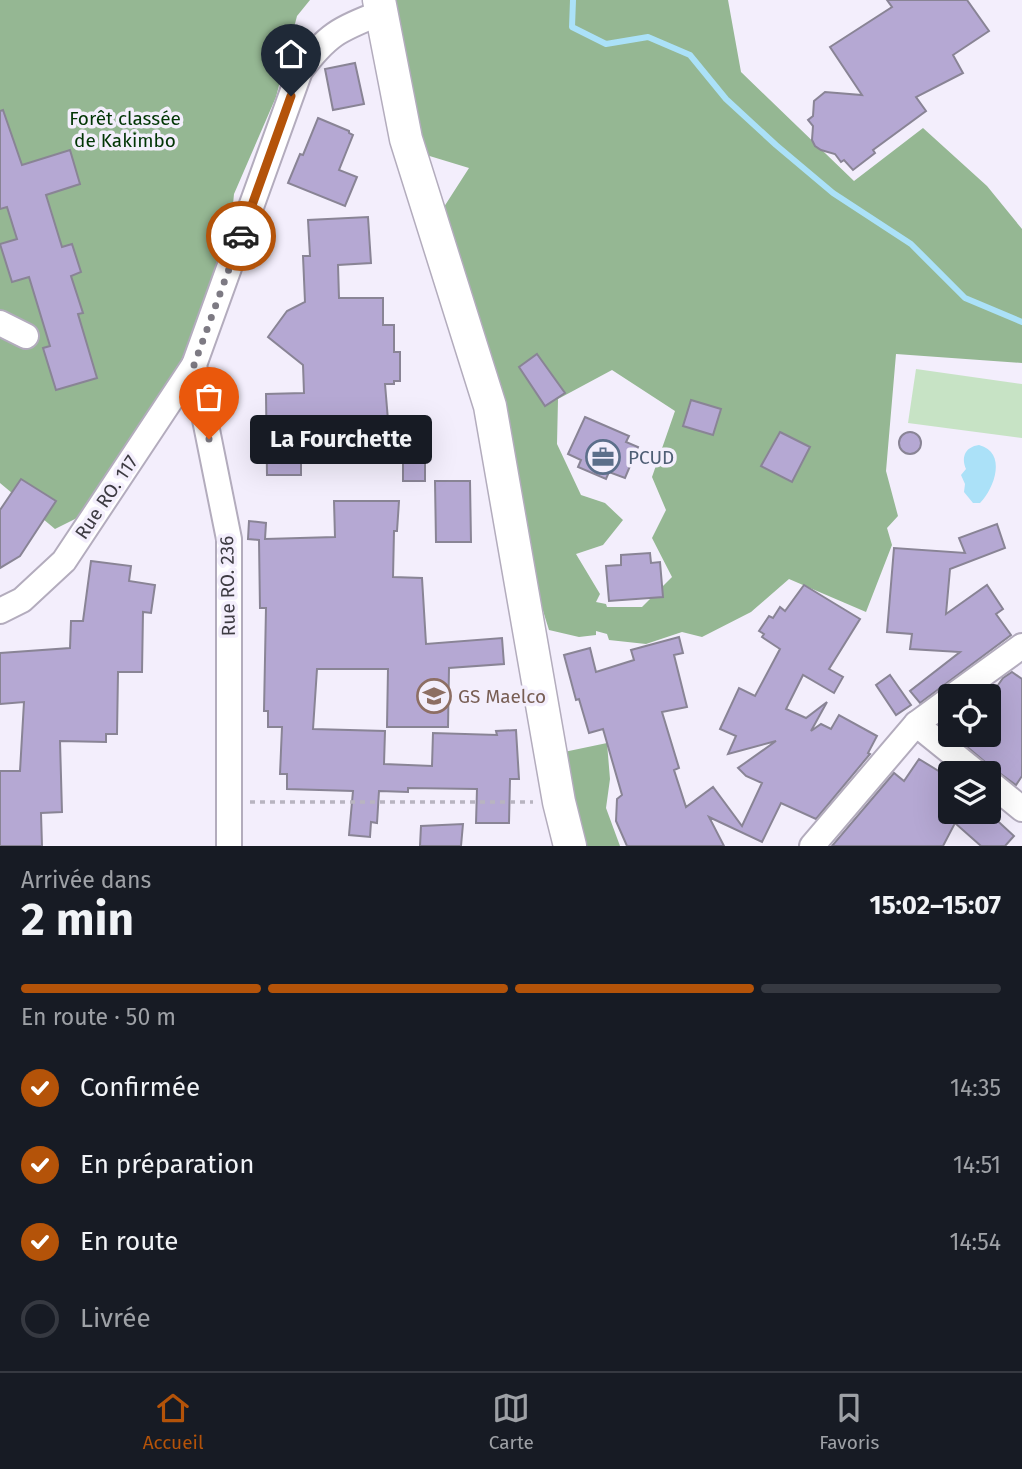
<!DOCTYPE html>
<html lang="fr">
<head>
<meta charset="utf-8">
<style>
  :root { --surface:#171b24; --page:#242831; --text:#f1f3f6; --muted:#9ea1a6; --line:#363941; --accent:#b45309 }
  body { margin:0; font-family:"Fira Sans",sans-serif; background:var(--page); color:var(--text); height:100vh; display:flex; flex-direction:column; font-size:26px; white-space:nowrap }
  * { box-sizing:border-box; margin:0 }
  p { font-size:23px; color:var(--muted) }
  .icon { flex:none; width:38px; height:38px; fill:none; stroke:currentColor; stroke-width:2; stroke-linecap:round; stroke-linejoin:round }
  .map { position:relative; height:846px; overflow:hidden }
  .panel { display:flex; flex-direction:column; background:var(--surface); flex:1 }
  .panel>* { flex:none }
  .controls { position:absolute; left:938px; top:684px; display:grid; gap:14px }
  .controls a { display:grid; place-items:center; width:63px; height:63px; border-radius:7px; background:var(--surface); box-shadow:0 7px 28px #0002; font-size:35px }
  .pin { position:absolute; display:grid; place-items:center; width:60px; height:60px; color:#fff; margin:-72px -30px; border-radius:50% 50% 50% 0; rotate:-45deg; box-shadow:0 0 7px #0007 }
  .pin .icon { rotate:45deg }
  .courier { position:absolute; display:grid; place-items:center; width:70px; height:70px; margin:-35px; border:5px solid #b45309; border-radius:50%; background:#fff; color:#222; box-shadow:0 2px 9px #0007 }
  .bubble { position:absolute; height:49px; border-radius:7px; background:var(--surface); box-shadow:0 7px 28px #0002; font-size:23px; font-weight:700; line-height:49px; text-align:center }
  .overview em { font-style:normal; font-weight:700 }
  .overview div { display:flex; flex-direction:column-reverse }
  .overview { display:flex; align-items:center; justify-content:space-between; height:119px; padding:0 21px }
  h1 { font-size:46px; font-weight:700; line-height:52px }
  .bar { display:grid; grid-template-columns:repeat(4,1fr); gap:10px 7px; align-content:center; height:84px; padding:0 21px }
  .bar i { height:9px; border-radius:5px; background:var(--line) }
  .bar .selected { background:var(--accent) }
  .bar p { grid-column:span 4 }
  ol { padding:0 21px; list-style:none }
  li { display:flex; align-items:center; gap:21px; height:77px }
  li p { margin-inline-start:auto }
  li .icon { padding:7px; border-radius:50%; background:var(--accent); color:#fff; stroke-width:4 }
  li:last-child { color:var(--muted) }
  li i { width:38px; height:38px; border:4px solid var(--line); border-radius:50% }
  .menu { display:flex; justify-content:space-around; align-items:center; height:98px; border-top:2px solid var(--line); background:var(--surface); font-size:19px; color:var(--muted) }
  .menu a { display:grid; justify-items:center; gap:4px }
  .menu .selected { color:var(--accent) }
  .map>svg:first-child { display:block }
  .green { fill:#c7e3c5 }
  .forest { fill:#95b793; fill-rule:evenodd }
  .water { fill:#abe1f8 }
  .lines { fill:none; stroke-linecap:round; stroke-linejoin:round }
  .stream { stroke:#abe1f8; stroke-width:6 }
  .building { fill:#b5a8d3; stroke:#898495; stroke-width:2 }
  .minor-casing { stroke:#b3acbd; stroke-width:28 }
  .major-casing { stroke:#b3acbd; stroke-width:35 }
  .path { stroke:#b8b4c0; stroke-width:3.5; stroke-dasharray:5 5; stroke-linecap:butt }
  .minor { stroke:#fff; stroke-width:24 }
  .major { stroke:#fff; stroke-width:32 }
  .done { stroke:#7d7a83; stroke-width:7; stroke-dasharray:0 12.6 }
  .route { stroke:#b45309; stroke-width:9 }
  .labels { text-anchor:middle; stroke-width:7; stroke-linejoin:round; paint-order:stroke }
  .park-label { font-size:19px; fill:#013504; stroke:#f3eefc }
  .service-label { font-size:19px; fill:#4e5e75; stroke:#f3eefc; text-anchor:start }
  .street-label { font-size:19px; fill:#3d3b42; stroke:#f3eefc }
  .education-label { font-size:19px; fill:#785e54; stroke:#f3eefc; text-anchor:start }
</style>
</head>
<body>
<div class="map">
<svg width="1022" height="846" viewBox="0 0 1022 846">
  <rect width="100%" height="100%" fill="#f3eefc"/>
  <path class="green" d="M 916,369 L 1022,384 L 1022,438 L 908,423 Z"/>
  <g class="forest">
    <path d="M 0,0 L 310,0 L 297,16 L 276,97 L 234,194 L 222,317 L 85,514 L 55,529 L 0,483 Z"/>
    <path d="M 388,0 L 728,0 L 741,72 L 854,181 L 923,128 L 987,186 L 1022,229 L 1022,363 L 896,354 L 886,471 L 898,516 L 887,528 L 892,545 L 866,612 L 789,579 L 751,612 L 702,637 L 682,632 L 646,644 L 609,640 L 607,634 L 596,631 L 596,635 L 579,637 L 549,630 L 478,402 L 442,210 L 469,168 L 423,154 ZM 612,370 L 675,411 L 652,477 L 666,510 L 652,538 L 672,577 L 642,607 L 607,607 L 606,604 L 596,602 L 600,594 L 576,554 L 603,545 L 623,520 L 605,503 L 581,495 L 557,444 L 558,399 Z"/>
    <path d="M 607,743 L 610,779 L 606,808 L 620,846 L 577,846 L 564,752 Z"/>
  </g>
  <path class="water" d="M 979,445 C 1007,452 995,488 980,503 L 973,503 L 964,492 L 965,484 L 961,475 L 966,469 C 961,457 965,447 979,445 Z"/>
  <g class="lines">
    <path class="stream" d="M 573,0 L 572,27 L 606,44 L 648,37 L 690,55 L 726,99 L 776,145 L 833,193 L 911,244 L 965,298 L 1022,322"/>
  </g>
  <g class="building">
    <path d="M 887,0 L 967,0 L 989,31 L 953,55 L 963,73 L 916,97 L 926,111 L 873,150 L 875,153 L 853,170 L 844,160 L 841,162 L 835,154 L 821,150 L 815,146 L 812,140 L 813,126 L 808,120 L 813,116 L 814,101 L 825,92 L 862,95 L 830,47 L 892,7 Z"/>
    <path d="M 355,63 L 364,104 L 333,110 L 325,69 Z"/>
    <path d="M 3,110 L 22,165 L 70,150 L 80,184 L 46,195 L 62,247 L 72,244 L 81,272 L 71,276 L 83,313 L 78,314 L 97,378 L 56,390 L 43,348 L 50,346 L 29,277 L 12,282 L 0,244 L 17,239 L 7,207 L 0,209 L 0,111 Z"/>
    <path d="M 318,118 L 349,131 L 349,133 L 353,135 L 339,170 L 357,177 L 345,206 L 288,183 L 300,154 L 303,155 Z"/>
    <path d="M 368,217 L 371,263 L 338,265 L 339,298 L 383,298 L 383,325 L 394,325 L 394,352 L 400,352 L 400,381 L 394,381 L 394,384 L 385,384 L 388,420 L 425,420 L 425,481 L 403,481 L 403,444 L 351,449 L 351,454 L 301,455 L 301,475 L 267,475 L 266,394 L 304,393 L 303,365 L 268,337 L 287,311 L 305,302 L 303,256 L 310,256 L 308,220 Z"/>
    <path d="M 537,354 L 565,393 L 545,406 L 519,367 Z"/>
    <path d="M 691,400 L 721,409 L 713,435 L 683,426 Z"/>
    <path d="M 585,417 L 629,436 L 626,442 L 638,447 L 625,478 L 609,472 L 606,479 L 578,467 L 581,460 L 568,454 Z"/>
    <circle cx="910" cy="443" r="11"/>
    <path d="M 780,432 L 810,447 L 792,482 L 761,466 Z"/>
    <path d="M 21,479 L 56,501 L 20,556 L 0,568 L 0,510 Z"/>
    <path d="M 435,481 L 470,481 L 471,542 L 436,542 Z"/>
    <path d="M 334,501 L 399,501 L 397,531 L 394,531 L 393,577 L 422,578 L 426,644 L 502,638 L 504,664 L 449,668 L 448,727 L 387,727 L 388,669 L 317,669 L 313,729 L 385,731 L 384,764 L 432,766 L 433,733 L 497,735 L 496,731 L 516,730 L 519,779 L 510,779 L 509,823 L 476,823 L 477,789 L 408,788 L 408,792 L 379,791 L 377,823 L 371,822 L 370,837 L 349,835 L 353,791 L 287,789 L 287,774 L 280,774 L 282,727 L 268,727 L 268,711 L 264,711 L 266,608 L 260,608 L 259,540 L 248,539 L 249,521 L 266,523 L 265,539 L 335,537 Z"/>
    <path d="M 997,524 L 1005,548 L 950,569 L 946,614 L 987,585 L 1003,609 L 996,614 L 1011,635 L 920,703 L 910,691 L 960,652 L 910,649 L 912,634 L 887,632 L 894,548 L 965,553 L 959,538 Z"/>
    <path d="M 650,553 L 651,563 L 660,562 L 663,597 L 609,601 L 606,566 L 621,565 L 621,555 Z"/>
    <path d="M 91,561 L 131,566 L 129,581 L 155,585 L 151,613 L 143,612 L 142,672 L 118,672 L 117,734 L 106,734 L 106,742 L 60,741 L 62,812 L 41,813 L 42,846 L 0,846 L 0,771 L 20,771 L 24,702 L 0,704 L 0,653 L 70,648 L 71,621 L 83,621 Z"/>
    <path d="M 804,585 L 860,619 L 829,669 L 843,677 L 834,693 L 803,675 L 786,709 L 806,718 L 827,702 L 811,731 L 821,724 L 831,729 L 839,715 L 877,736 L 868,753 L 870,754 L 816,819 L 781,803 L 762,842 L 709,817 L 724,846 L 627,846 L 616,821 L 617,799 L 622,795 L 603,729 L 589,733 L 579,699 L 576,700 L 564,655 L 590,648 L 596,672 L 634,660 L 631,650 L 679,637 L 683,653 L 674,655 L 687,707 L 662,712 L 679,768 L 674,770 L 686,807 L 713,787 L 742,826 L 762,783 L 746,776 L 738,768 L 776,741 L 728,754 L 736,736 L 720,729 L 739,688 L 755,696 L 780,649 L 762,637 L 764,634 L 759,631 L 769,616 L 773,618 L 780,607 L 785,611 Z"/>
    <path d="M 1012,672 L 1022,679 L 1022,776 L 1016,785 L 991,767 L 953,735 L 989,735 L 989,698 L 1003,678 Z"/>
    <path d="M 890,675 L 911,705 L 896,715 L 876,685 Z"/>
    <path d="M 919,759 L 950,778 L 950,812 L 988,812 L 1014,836 L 1005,846 L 981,846 L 955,823 L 943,846 L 832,846 L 894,773 L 904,781 Z"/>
    <path d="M 463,824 L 461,846 L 420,846 L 421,826 Z"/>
  </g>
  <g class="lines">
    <g class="minor-casing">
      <g id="minor">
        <path d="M 0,323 L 26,336"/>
        <path d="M 0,611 L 22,600 L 64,561 L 194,365"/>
        <path d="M 953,696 L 1022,646"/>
        <path d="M 916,724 L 978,774"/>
        <path d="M 989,782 L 1022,809"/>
        <path d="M 229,846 L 229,539 L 194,365 L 300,71 C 328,34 338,30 380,13"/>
        <path d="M 812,846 L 916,724 L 950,699"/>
      </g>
    </g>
    <g class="major-casing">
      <path id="major" d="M 379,0 L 406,139 L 490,406 L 559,802 L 570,846"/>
    </g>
    <path class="path" d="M 250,802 L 533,802"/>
    <use href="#minor" class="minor"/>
    <use href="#major" class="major"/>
  </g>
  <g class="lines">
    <path class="done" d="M 209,439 L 194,365 L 241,236"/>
    <path class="route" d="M 241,236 L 291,96"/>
  </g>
  <defs>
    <g id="office-ring" transform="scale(1.75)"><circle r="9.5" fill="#f3eefc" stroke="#5c6f8a" stroke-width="1.5"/><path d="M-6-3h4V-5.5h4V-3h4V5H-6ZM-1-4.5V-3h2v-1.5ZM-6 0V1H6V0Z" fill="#5c6f8a"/></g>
    <g id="school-ring" transform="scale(1.75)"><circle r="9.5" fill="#f3eefc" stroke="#8d6e63" stroke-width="1.5"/><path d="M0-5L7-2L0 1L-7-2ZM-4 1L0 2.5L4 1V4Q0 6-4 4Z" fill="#8d6e63"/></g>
  </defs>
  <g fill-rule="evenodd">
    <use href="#office-ring" x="603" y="457"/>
    <use href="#school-ring" x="434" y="696"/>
  </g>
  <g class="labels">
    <g class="park-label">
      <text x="125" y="125">Forêt classée<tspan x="125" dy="22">de Kakimbo</tspan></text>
    </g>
    <g class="service-label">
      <text x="628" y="464">PCUD</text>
    </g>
    <g class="street-label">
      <text transform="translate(106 497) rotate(-56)" y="7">Rue RO. 117</text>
      <text transform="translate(227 586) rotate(-91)" y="7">Rue RO. 236</text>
    </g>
    <g class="education-label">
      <text x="458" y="703">GS Maelco</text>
    </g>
  </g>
</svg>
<div class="controls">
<a><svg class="icon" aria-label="locate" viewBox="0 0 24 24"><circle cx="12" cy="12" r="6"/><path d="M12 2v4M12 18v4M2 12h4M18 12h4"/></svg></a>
<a><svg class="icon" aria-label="layers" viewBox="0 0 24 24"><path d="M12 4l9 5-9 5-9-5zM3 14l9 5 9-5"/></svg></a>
</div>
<div class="pin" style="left:209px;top:439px;background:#ea580c"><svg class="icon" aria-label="bag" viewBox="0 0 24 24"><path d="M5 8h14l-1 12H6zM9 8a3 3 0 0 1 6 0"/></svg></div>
<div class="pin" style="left:291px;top:96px;background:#1f2937"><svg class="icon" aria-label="home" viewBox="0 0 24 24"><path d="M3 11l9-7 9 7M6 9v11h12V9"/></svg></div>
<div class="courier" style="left:241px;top:236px"><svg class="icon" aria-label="car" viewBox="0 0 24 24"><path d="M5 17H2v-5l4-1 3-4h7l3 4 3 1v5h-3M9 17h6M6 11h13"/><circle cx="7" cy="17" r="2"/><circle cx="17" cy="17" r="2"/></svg></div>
<div class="bubble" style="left:250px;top:415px;width:182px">La Fourchette</div>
</div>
<section class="panel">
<div class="overview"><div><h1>2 min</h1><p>Arrivée dans</p></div><em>15:02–15:07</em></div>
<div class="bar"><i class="selected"></i><i class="selected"></i><i class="selected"></i><i></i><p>En route · 50 m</p></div>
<ol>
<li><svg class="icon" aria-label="check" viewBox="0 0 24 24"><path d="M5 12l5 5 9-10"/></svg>Confirmée<p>14:35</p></li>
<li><svg class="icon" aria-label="check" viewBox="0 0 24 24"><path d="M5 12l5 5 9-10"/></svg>En préparation<p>14:51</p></li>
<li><svg class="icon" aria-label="check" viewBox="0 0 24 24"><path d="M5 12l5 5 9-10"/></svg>En route<p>14:54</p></li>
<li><i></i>Livrée</li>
</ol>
</section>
<nav class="menu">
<a class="selected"><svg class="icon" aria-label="home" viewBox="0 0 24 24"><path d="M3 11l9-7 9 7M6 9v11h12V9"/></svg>Accueil</a>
<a><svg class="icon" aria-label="map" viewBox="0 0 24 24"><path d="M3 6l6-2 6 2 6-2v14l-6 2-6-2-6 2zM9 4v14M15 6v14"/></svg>Carte</a>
<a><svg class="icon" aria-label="saved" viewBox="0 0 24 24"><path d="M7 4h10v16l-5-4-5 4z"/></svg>Favoris</a>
</nav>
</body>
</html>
